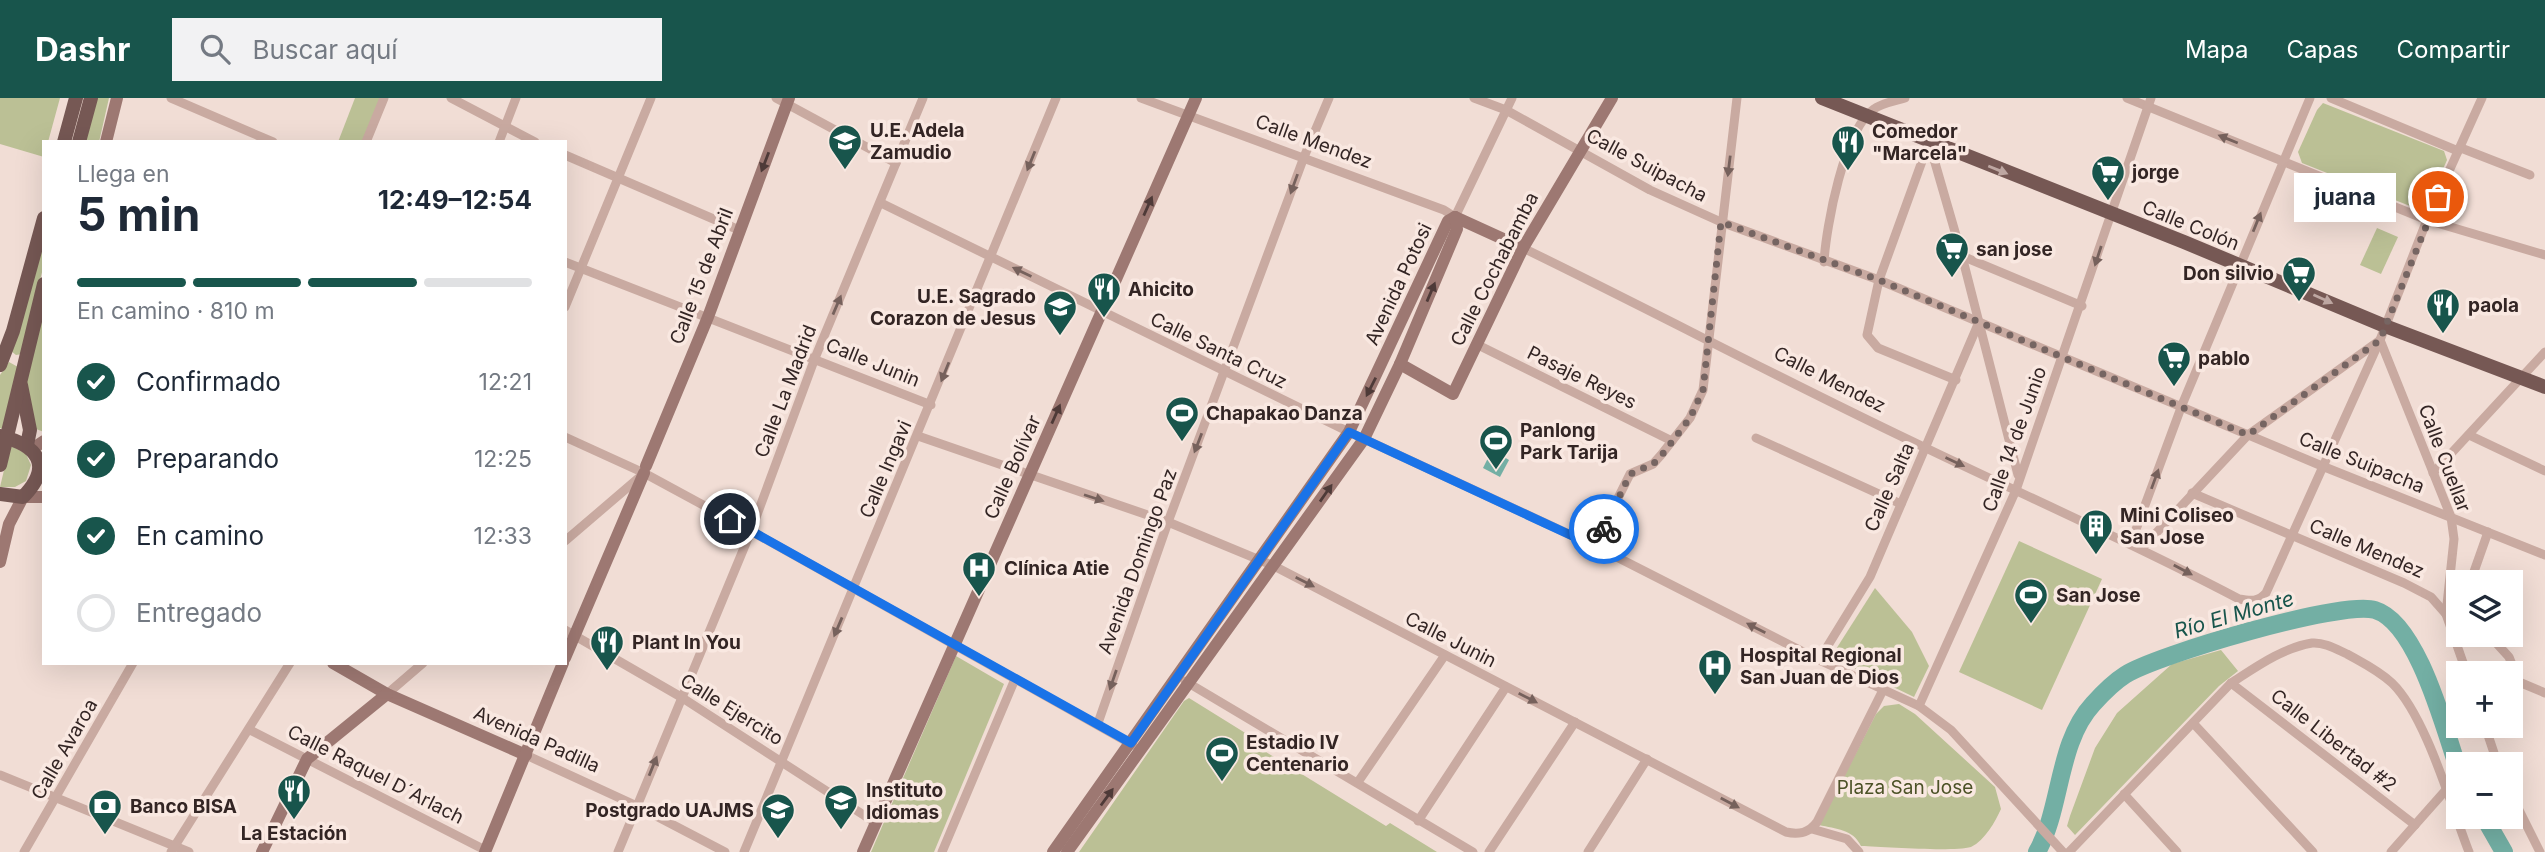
<!DOCTYPE html>
<html lang="es">
<head>
<meta charset="utf-8">
<style>
  :root { --surface:#fff; --page:#f2f2f3; --text:#1f2937; --muted:#747a83; --line:#e0e1e3; --accent:#18554c }
  body { margin:0; font-family:Inter,sans-serif; background:var(--page); color:var(--text); height:100vh; display:flex; flex-direction:column; font-size:26px; white-space:nowrap }
  * { box-sizing:border-box; margin:0 }
  p { font-size:23px; color:var(--muted) }
  .icon { flex:none; width:38px; height:38px; fill:none; stroke:currentColor; stroke-width:2; stroke-linecap:round; stroke-linejoin:round }
  .map { position:relative; flex:1; overflow:hidden }
  .panel { position:absolute; left:42px; top:42px; width:525px; height:525px; display:flex; flex-direction:column; background:var(--surface); border-radius:0px; box-shadow:0 7px 28px #0002 }
  .panel>* { flex:none }
  .controls { position:absolute; left:2446px; top:472px; display:grid; gap:14px }
  .controls a { display:grid; place-items:center; width:77px; height:77px; border-radius:0px; background:var(--surface); box-shadow:0 7px 28px #0002; font-size:35px }
  .pin { position:absolute; display:grid; place-items:center; width:60px; height:60px; color:#fff; margin:-30px; border:4px solid #fff; border-radius:50%; box-shadow:0 2px 7px #0007 }
  .courier { position:absolute; display:grid; place-items:center; width:70px; height:70px; margin:-35px; border:5px solid #1a73e8; border-radius:50%; background:#fff; color:#222; box-shadow:0 2px 9px #0007 }
  .bubble { position:absolute; height:49px; border-radius:0px; background:var(--surface); box-shadow:0 7px 28px #0002; font-size:23px; font-weight:700; line-height:49px; text-align:center }
  .summary em { font-style:normal; font-weight:700 }
  .summary div { display:flex; flex-direction:column-reverse }
  .summary { display:flex; align-items:center; justify-content:space-between; height:119px; padding:0 35px }
  h1 { font-size:46px; font-weight:700; line-height:52px }
  .bar { display:grid; grid-template-columns:repeat(4,1fr); gap:10px 7px; align-content:center; height:84px; padding:0 35px }
  .bar i { height:9px; border-radius:5px; background:var(--line) }
  .bar .selected { background:var(--accent) }
  .bar p { grid-column:span 4 }
  ol { padding:0 35px; list-style:none }
  li { display:flex; align-items:center; gap:21px; height:77px }
  li p { margin-inline-start:auto }
  li .icon { padding:7px; border-radius:50%; background:var(--accent); color:#fff; stroke-width:4 }
  li:last-child { color:var(--muted) }
  li i { width:38px; height:38px; border:4px solid var(--line); border-radius:50% }
  header { display:flex; align-items:center; gap:42px; box-sizing:border-box; height:98px; padding:0 35px; background:var(--accent); color:#fff }
  header strong { font-size:33px }
  nav { display:flex; gap:38px; margin-inline-start:auto; font-size:24px }
  .search { width:490px; height:63px; background:var(--page); display:flex; align-items:center; gap:18px; box-sizing:border-box; padding:0 24px; border-radius:0px; color:var(--muted); font-size:26px }
  .map>svg:first-child { display:block }
  .green { fill:#bbc095 }
  .water { fill:#73afa4 }
  .lines { fill:none; stroke-linecap:round; stroke-linejoin:round }
  .river { stroke:#73afa4; stroke-width:18 }
  .street { stroke:#c9aaa1; stroke-width:9 }
  .secondary { stroke:#9d7872; stroke-width:12 }
  .primary { stroke:#765854; stroke-width:14 }
  .oneway { fill:#76615c }
  .oneway2 { fill:#4e3a38 }
  .oneway3 { fill:#bea7a2 }
  .done { stroke:#766562; stroke-width:7; stroke-dasharray:0 12.6 }
  .route { stroke:#1a73e8; stroke-width:9 }
  .labels { text-anchor:middle; stroke-width:7; stroke-linejoin:round; paint-order:stroke }
  .poi-label { font-size:19px; font-weight:bold; fill:#332524; stroke:#f9e8e1; text-anchor:start }
  .street-label { font-size:19px; fill:#332524; stroke:#f9e8e1 }
  .park-label { font-size:19px; fill:#4c5227; stroke:#f9e8e1 }
  .water-label { font-size:21px; font-style:italic; fill:#18554c; stroke:#f9e8e1 }
</style>
</head>
<body>
<header>
<strong>Dashr</strong>
<div class="search"><svg class="icon" aria-label="search" viewBox="0 0 24 24"><circle cx="10" cy="10" r="6"/><path d="M15 15l6 6"/></svg>Buscar aquí</div>
<nav><a>Mapa</a><a>Capas</a><a>Compartir</a></nav>
</header>
<div class="map">
<svg width="2545" height="754" viewBox="0 0 2545 754">
  <rect width="100%" height="100%" fill="#f1ddd5"/>
  <g class="green">
    <path d="M 0,0 L 60,0 L 48,44 L 44,44 L 44,59 L 0,46 Z"/>
    <path d="M 95,0 L 109,0 L 99,44 L 83,44 Z"/>
    <path d="M 355,0 L 382,0 L 365,44 L 338,44 Z"/>
    <path d="M 2323,5 L 2444,53 L 2447,62 L 2427,107 L 2415,110 L 2302,65 L 2298,54 L 2317,12 Z"/>
    <path d="M 2377,130 L 2398,139 L 2381,176 L 2360,167 Z"/>
    <path d="M 44,138 L 44,166 L 22,256 L 16,257 L 11,253 Z"/>
    <path d="M 44,206 L 44,334 L 36,331 L 25,285 Z"/>
    <path d="M 9,264 L 18,269 L 3,331 L 0,330 L 0,277 Z"/>
    <path d="M 10,347 L 26,356 L 31,367 L 26,383 L 15,389 L 0,389 Z"/>
    <path d="M 2019,443 L 2102,481 L 2042,612 L 1959,574 Z"/>
    <path d="M 1875,490 L 1912,534 L 1929,568 L 1914,599 L 1831,559 Z"/>
    <path d="M 2221,552 L 2238,573 L 2219,588 L 2075,737 L 2067,728 L 2070,718 L 2095,650 L 2117,615 L 2172,566 Z"/>
    <path d="M 956,558 L 1004,586 L 934,754 L 871,754 Z"/>
    <path d="M 1189,600 L 1255,641 L 1253,646 L 1386,728 L 1390,725 L 1437,754 L 1079,754 L 1184,603 Z"/>
    <path d="M 1899,606 L 1915,616 L 1995,689 L 2001,711 C 1995,724 1985,742 1971,749 C 1953,754 1884,749 1861,748 C 1853,731 1836,731 1819,727 L 1876,616 L 1884,608 Z"/>
  </g>
  <path class="water" d="M 1492,352 L 1509,362 L 1500,379 L 1483,370 Z"/>
  <g class="lines">
    <g class="river">
      <path d="M 2484,719 L 2504,754"/>
      <path d="M 2037,754 C 2062,710 2057,645 2093,606 C 2102,596 2114,584 2125,577 C 2156,557 2342,502 2375,512 C 2418,525 2445,633 2459,673"/>
    </g>
    <g class="street">
      <path d="M 171,0 L 273,44"/>
      <path d="M 451,0 L 535,44"/>
      <path d="M 776,0 L 896,65"/>
      <path d="M 1141,0 L 1444,112 L 1455,119 L 1512,0"/>
      <path d="M 1474,0 L 1506,12 L 1650,92 L 1721,124 L 1879,182 L 2322,368 L 2545,457"/>
      <path d="M 2127,0 L 2427,122 L 2545,157"/>
      <path d="M 2331,0 L 2458,53"/>
      <path d="M 366,44 L 384,0"/>
      <path d="M 499,44 L 516,0"/>
      <path d="M 1929,44 L 1962,158 L 2018,377"/>
      <path d="M 1929,44 L 1879,182 L 1867,237 L 1878,250 L 1956,282"/>
      <path d="M 2461,50 L 2530,77"/>
      <path d="M 565,57 L 739,132"/>
      <path d="M 881,105 L 1349,334 L 1599,450 L 1819,562 L 1919,608 L 1951,632 L 2063,754"/>
      <path d="M 1523,150 C 1659,216 1792,287 1928,351 C 2032,401 2137,447 2239,501 C 2251,503 2258,504 2266,495 L 2380,242 L 2427,122 L 2482,0"/>
      <path d="M 1962,158 L 2082,208"/>
      <path d="M 565,164 L 931,307"/>
      <path d="M 1824,164 C 1826,129 1844,31 1874,11 C 1882,5 1895,3 1905,0"/>
      <path d="M 565,209 L 651,0"/>
      <path d="M 2380,242 L 2451,419 L 2454,441 L 2446,516 L 2467,576"/>
      <path d="M 1476,246 L 1672,343"/>
      <path d="M 2469,337 L 2545,373"/>
      <path d="M 918,338 L 1168,424 L 1274,468 L 1786,734 C 1799,737 1809,735 1817,724 L 1883,592"/>
      <path d="M 565,339 L 644,375 L 751,433 L 1133,647"/>
      <path d="M 1756,340 L 1901,406"/>
      <path d="M 2433,375 L 2545,254"/>
      <path d="M 2192,395 L 2404,485 L 2431,499 L 2446,516 L 2459,520"/>
      <path d="M 565,443 L 641,378"/>
      <path d="M 2131,445 L 2182,307 L 2310,0"/>
      <path d="M 1594,448 L 1630,376 L 1653,366 L 1661,357 L 1690,320 L 1703,292 L 1737,0"/>
      <path d="M 2142,450 L 2248,337 L 2379,243"/>
      <path d="M 2470,485 L 2488,434"/>
      <path d="M 565,532 L 681,599 L 876,725"/>
      <path d="M 2489,537 L 2509,559 L 2519,584 L 2545,595"/>
      <path d="M 1819,562 L 1870,479 L 1979,224"/>
      <path d="M 1185,583 L 1473,754"/>
      <path d="M 2231,585 L 2415,727"/>
      <path d="M 387,596 L 423,565"/>
      <path d="M 1919,608 L 2016,392 L 2151,0"/>
      <path d="M 1098,625 L 1168,424 L 1304,59 L 1329,0"/>
      <path d="M 2193,625 L 2313,754"/>
      <path d="M 2485,628 L 2498,667"/>
      <path d="M 250,632 L 485,752"/>
      <path d="M 526,657 L 637,708 L 725,754"/>
      <path d="M 0,677 L 189,754"/>
      <path d="M 1358,684 L 1445,557"/>
      <path d="M 2124,696 L 2177,754"/>
      <path d="M 2511,696 L 2540,754"/>
      <path d="M 1418,723 L 1506,589"/>
      <path d="M 1812,731 L 1847,741 L 1859,754"/>
      <path d="M 24,754 L 133,565"/>
      <path d="M 171,754 L 290,565"/>
      <path d="M 618,754 L 751,433 L 815,260 L 923,0"/>
      <path d="M 744,754 L 1056,0"/>
      <path d="M 942,754 L 1015,581"/>
      <path d="M 1489,754 L 1575,624"/>
      <path d="M 1588,754 L 1647,661"/>
      <path d="M 2069,754 L 2231,585 C 2256,569 2282,550 2312,545 C 2324,544 2336,551 2347,556 C 2363,565 2378,572 2392,585 C 2426,618 2451,708 2469,754"/>
      <path d="M 2391,754 L 2445,693"/>
    </g>
    <g class="secondary">
      <path d="M 106,44 L 117,0"/>
      <path d="M 1455,119 L 1523,150"/>
      <path d="M 1400,266 L 1453,296 L 1523,150 L 1612,0"/>
      <path d="M 32,351 L 44,343"/>
      <path d="M 646,368 L 708,219 L 789,0"/>
      <path d="M 0,464 L 9,426 L 23,399 L 44,399"/>
      <path d="M 565,560 L 644,375"/>
      <path d="M 333,565 L 387,596 L 526,657"/>
      <path d="M 262,754 L 307,661 L 387,596"/>
      <path d="M 485,754 L 563,565"/>
      <path d="M 863,754 L 1196,0"/>
      <path d="M 1053,754 L 1349,334 L 1448,123 L 1455,119"/>
      <path d="M 1067,754 L 1364,341 L 1400,266 L 1457,131 L 1455,119"/>
    </g>
    <g class="primary">
      <path d="M 1822,0 L 2184,144 L 2385,228 L 2545,289"/>
      <path d="M 64,44 L 76,0"/>
      <path d="M 79,44 L 91,0"/>
      <path d="M 0,267 L 13,233 L 44,120"/>
      <path d="M 21,287 L 30,332 L 27,347"/>
      <path d="M 0,338 C 37,347 54,367 23,399 L 0,396"/>
      <path d="M 0,367 L 44,186"/>
    </g>
  </g>
  <defs><path id="oneway-solid" d="M-6-.8H1V-3.2L6.5 0L1 3.2V.8H-6Z" transform="scale(1.75)"/></defs>
  <g class="oneway">
    <use href="#oneway-solid" transform="translate(2228 41) rotate(-158)"/>
    <use href="#oneway-solid" transform="translate(1031 63) rotate(112)"/>
    <use href="#oneway-solid" transform="translate(1729 68) rotate(97)"/>
    <use href="#oneway-solid" transform="translate(1294 86) rotate(110)"/>
    <use href="#oneway-solid" transform="translate(2257 124) rotate(-68)"/>
    <use href="#oneway-solid" transform="translate(2098 158) rotate(108)"/>
    <use href="#oneway-solid" transform="translate(1022 174) rotate(-154)"/>
    <use href="#oneway-solid" transform="translate(837 207) rotate(-67)"/>
    <use href="#oneway-solid" transform="translate(945 274) rotate(112)"/>
    <use href="#oneway-solid" transform="translate(1198 345) rotate(111)"/>
    <use href="#oneway-solid" transform="translate(1955 364) rotate(25)"/>
    <use href="#oneway-solid" transform="translate(2155 381) rotate(-70)"/>
    <use href="#oneway-solid" transform="translate(1094 400) rotate(18)"/>
    <use href="#oneway-solid" transform="translate(2183 472) rotate(28)"/>
    <use href="#oneway-solid" transform="translate(1305 484) rotate(27)"/>
    <use href="#oneway-solid" transform="translate(838 529) rotate(113)"/>
    <use href="#oneway-solid" transform="translate(1756 530) rotate(-153)"/>
    <use href="#oneway-solid" transform="translate(1113 582) rotate(109)"/>
    <use href="#oneway-solid" transform="translate(1528 600) rotate(27)"/>
    <use href="#oneway-solid" transform="translate(653 668) rotate(-68)"/>
    <use href="#oneway-solid" transform="translate(1730 705) rotate(28)"/>
  </g>
  <g class="oneway2">
    <use href="#oneway-solid" transform="translate(765 64) rotate(111)"/>
    <use href="#oneway-solid" transform="translate(1148 108) rotate(-66)"/>
    <use href="#oneway-solid" transform="translate(1431 194) rotate(-67)"/>
    <use href="#oneway-solid" transform="translate(1371 289) rotate(117)"/>
    <use href="#oneway-solid" transform="translate(1056 316) rotate(-66)"/>
    <use href="#oneway-solid" transform="translate(1326 395) rotate(-55)"/>
    <use href="#oneway-solid" transform="translate(1107 699) rotate(-54)"/>
  </g>
  <g class="oneway3">
    <use href="#oneway-solid" transform="translate(1998 72) rotate(22)"/>
    <use href="#oneway-solid" transform="translate(2323 201) rotate(24)"/>
  </g>
  <g class="lines">
    <path class="done" d="M 1604,431 L 1630,376 L 1653,366 L 1661,358 L 1690,320 L 1703,292 L 1721,124 L 1879,182 L 2248,337 L 2380,242 L 2438,99"/>
    <path class="route" d="M 730,421 L 1131,645 L 1349,334 L 1594,448 L 1604,431"/>
  </g>
  <defs>
    <g id="school-pin" transform="scale(1.75)"><path d="M0 17L-7.5 6A9.5 9.5 0 1 1 7.5 6Z" fill="#18554c" stroke="#f9e8e1"/><path d="M0-5L7-2L0 1L-7-2ZM-4 1L0 2.5L4 1V4Q0 6-4 4Z" fill="#fff"/></g>
    <g id="restaurant-pin" transform="scale(1.75)"><path d="M0 17L-7.5 6A9.5 9.5 0 1 1 7.5 6Z" fill="#18554c" stroke="#f9e8e1"/><path d="M-5-6h1v4h1v-4h1v4h1v-4h1v5L-1.5 .5V6h-2V.5L-5-1ZM5-6V6H3V1.5H1.5Q1.5-4 5-6Z" fill="#fff"/></g>
    <g id="supermarket-pin" transform="scale(1.75)"><path d="M0 17L-7.5 6A9.5 9.5 0 1 1 7.5 6Z" fill="#18554c" stroke="#f9e8e1"/><path d="M-6-5.5h2.5l.6 2H6L4.5 2H-2.5L-4.4-4H-6ZM-1.5 3.2a1.3 1.3 0 1 0 .1 0ZM3 3.2a1.3 1.3 0 1 0 .1 0Z" fill="#fff"/></g>
    <g id="stadium-pin" transform="scale(1.75)"><path d="M0 17L-7.5 6A9.5 9.5 0 1 1 7.5 6Z" fill="#18554c" stroke="#f9e8e1"/><path d="M0-5a6.5 5 0 1 0 0 10a6.5 5 0 1 0 0-10ZM-3.5-1.8h7v3.6h-7Z" fill="#fff"/></g>
    <g id="building-pin" transform="scale(1.75)"><path d="M0 17L-7.5 6A9.5 9.5 0 1 1 7.5 6Z" fill="#18554c" stroke="#f9e8e1"/><path d="M-4-6H4V6H1V3H-1V6H-4ZM-2.5-4.3h1.7v1.8h-1.7ZM.8-4.3h1.7v1.8H.8ZM-2.5-1h1.7V.8h-1.7ZM.8-1h1.7V.8H.8Z" fill="#fff"/></g>
    <g id="hospital-pin" transform="scale(1.75)"><path d="M0 17L-7.5 6A9.5 9.5 0 1 1 7.5 6Z" fill="#18554c" stroke="#f9e8e1"/><path d="M-5-5h3v3.5h4V-5h3V5h-3V1.5h-4V5h-3Z" fill="#fff"/></g>
    <g id="university-pin" transform="scale(1.75)"><path d="M0 17L-7.5 6A9.5 9.5 0 1 1 7.5 6Z" fill="#18554c" stroke="#f9e8e1"/><path d="M0-5L7-2L0 1L-7-2ZM-4 1L0 2.5L4 1V4Q0 6-4 4Z" fill="#fff"/></g>
    <g id="bank-pin" transform="scale(1.75)"><path d="M0 17L-7.5 6A9.5 9.5 0 1 1 7.5 6Z" fill="#18554c" stroke="#f9e8e1"/><path d="M-6-4H6V4H-6ZM0-2.3a2.3 2.3 0 1 0 0 4.6a2.3 2.3 0 1 0 0-4.6Z" fill="#fff"/></g>
  </defs>
  <g fill-rule="evenodd">
    <use href="#school-pin" x="845" y="43"/>
    <use href="#restaurant-pin" x="1848" y="44"/>
    <use href="#supermarket-pin" x="2108" y="74"/>
    <use href="#supermarket-pin" x="1952" y="151"/>
    <use href="#supermarket-pin" x="2299" y="175"/>
    <use href="#restaurant-pin" x="1104" y="191"/>
    <use href="#restaurant-pin" x="2443" y="207"/>
    <use href="#school-pin" x="1060" y="209"/>
    <use href="#supermarket-pin" x="2174" y="260"/>
    <use href="#stadium-pin" x="1182" y="315"/>
    <use href="#stadium-pin" x="1496" y="343"/>
    <use href="#building-pin" x="2096" y="428"/>
    <use href="#hospital-pin" x="979" y="470"/>
    <use href="#stadium-pin" x="2031" y="497"/>
    <use href="#restaurant-pin" x="607" y="544"/>
    <use href="#hospital-pin" x="1715" y="568"/>
    <use href="#stadium-pin" x="1222" y="655"/>
    <use href="#restaurant-pin" x="294" y="693"/>
    <use href="#university-pin" x="841" y="703"/>
    <use href="#bank-pin" x="105" y="708"/>
    <use href="#university-pin" x="778" y="712"/>
  </g>
  <g class="labels">
    <g class="poi-label">
      <text x="870" y="39">U.E. Adela<tspan x="870" dy="22">Zamudio</tspan></text>
      <text x="1872" y="40">Comedor<tspan x="1872" dy="22">"Marcela"</tspan></text>
      <text x="2132" y="81">jorge</text>
      <text x="1976" y="158">san jose</text>
      <text x="2274" y="182" text-anchor="end">Don silvio</text>
      <text x="1128" y="198">Ahicito</text>
      <text x="1036" y="205" text-anchor="end">U.E. Sagrado<tspan x="1036" dy="22">Corazon de Jesus</tspan></text>
      <text x="2468" y="214">paola</text>
      <text x="2198" y="267">pablo</text>
      <text x="1206" y="322">Chapakao Danza</text>
      <text x="1520" y="339">Panlong<tspan x="1520" dy="22">Park Tarija</tspan></text>
      <text x="2120" y="424">Mini Coliseo<tspan x="2120" dy="22">San Jose</tspan></text>
      <text x="1004" y="477">Clínica Atie</text>
      <text x="2056" y="504">San Jose</text>
      <text x="632" y="551">Plant In You</text>
      <text x="1740" y="564">Hospital Regional<tspan x="1740" dy="22">San Juan de Dios</tspan></text>
      <text x="1246" y="651">Estadio IV<tspan x="1246" dy="22">Centenario</tspan></text>
      <text x="866" y="699">Instituto<tspan x="866" dy="22">Idiomas</tspan></text>
      <text x="130" y="715">Banco BISA</text>
      <text x="754" y="719" text-anchor="end">Postgrado UAJMS</text>
      <text x="294" y="742" text-anchor="middle">La Estación</text>
    </g>
    <g class="street-label">
      <text transform="translate(1314 43) rotate(20)" y="7">Calle Mendez</text>
      <text transform="translate(1647 67) rotate(28)" y="7">Calle Suipacha</text>
      <text transform="translate(2191 127) rotate(22)" y="7">Calle Colón</text>
      <text transform="translate(1494 171) rotate(-63)" y="7">Calle Cochabamba</text>
      <text transform="translate(701 178) rotate(-69)" y="7">Calle 15 de Abril</text>
      <text transform="translate(1398 186) rotate(-65)" y="7">Avenida Potosi</text>
      <text transform="translate(1219 252) rotate(26)" y="7">Calle Santa Cruz</text>
      <text transform="translate(873 264) rotate(22)" y="7">Calle Junin</text>
      <text transform="translate(1582 279) rotate(26)" y="7">Pasaje Reyes</text>
      <text transform="translate(1830 281) rotate(27)" y="7">Calle Mendez</text>
      <text transform="translate(785 293) rotate(-69)" y="7">Calle La Madrid</text>
      <text transform="translate(2014 341) rotate(-70)" y="7">Calle 14 de Junio</text>
      <text transform="translate(2445 360) rotate(69)" y="7">Calle Cuellar</text>
      <text transform="translate(2362 364) rotate(22)" y="7">Calle Suipacha</text>
      <text transform="translate(1012 369) rotate(-66)" y="7">Calle Bolívar</text>
      <text transform="translate(885 371) rotate(-67)" y="7">Calle Ingavi</text>
      <text transform="translate(1889 389) rotate(-66)" y="7">Calle Salta</text>
      <text transform="translate(2367 450) rotate(23)" y="7">Calle Mendez</text>
      <text transform="translate(1137 463) rotate(-70)" y="7">Avenida Domingo Paz</text>
      <text transform="translate(1451 541) rotate(27)" y="7">Calle Junin</text>
      <text transform="translate(732 611) rotate(32)" y="7">Calle Ejercito</text>
      <text transform="translate(537 641) rotate(24)" y="7">Avenida Padilla</text>
      <text transform="translate(2334 642) rotate(38)" y="7">Calle Libertad #2</text>
      <text transform="translate(64 651) rotate(-60)" y="7">Calle Avaroa</text>
      <text transform="translate(376 676) rotate(27)" y="7">Calle Raquel D´Arlach</text>
    </g>
    <g class="park-label">
      <text x="1905" y="696">Plaza San Jose</text>
    </g>
    <g class="water-label">
      <text transform="translate(2234 517) rotate(-16)" y="7">Río El Monte</text>
    </g>
  </g>
</svg>
<div class="controls">
<a><svg class="icon" aria-label="layers" viewBox="0 0 24 24"><path d="M12 4l9 5-9 5-9-5zM3 14l9 5 9-5"/></svg></a>
<a>+</a>
<a>−</a>
</div>
<div class="pin" style="left:2438px;top:99px;background:#ea580c"><svg class="icon" aria-label="bag" viewBox="0 0 24 24"><path d="M5 8h14l-1 12H6zM9 8a3 3 0 0 1 6 0"/></svg></div>
<div class="pin" style="left:730px;top:421px;background:#1f2937"><svg class="icon" aria-label="home" viewBox="0 0 24 24"><path d="M3 11l9-7 9 7M6 9v11h12V9"/></svg></div>
<div class="courier" style="left:1604px;top:431px"><svg class="icon" aria-label="bike" viewBox="0 0 24 24"><circle cx="6" cy="16" r="4"/><circle cx="18" cy="16" r="4"/><path d="M6 16l4-8h5l3 8M10 8l3 8H6M13 5h3"/></svg></div>
<div class="bubble" style="left:2294px;top:75px;width:102px">juana</div>
<section class="panel">
<div class="summary"><div><h1>5 min</h1><p>Llega en</p></div><em>12:49–12:54</em></div>
<div class="bar"><i class="selected"></i><i class="selected"></i><i class="selected"></i><i></i><p>En camino · 810 m</p></div>
<ol>
<li><svg class="icon" aria-label="check" viewBox="0 0 24 24"><path d="M5 12l5 5 9-10"/></svg>Confirmado<p>12:21</p></li>
<li><svg class="icon" aria-label="check" viewBox="0 0 24 24"><path d="M5 12l5 5 9-10"/></svg>Preparando<p>12:25</p></li>
<li><svg class="icon" aria-label="check" viewBox="0 0 24 24"><path d="M5 12l5 5 9-10"/></svg>En camino<p>12:33</p></li>
<li><i></i>Entregado</li>
</ol>
</section>
</div>
</body>
</html>
